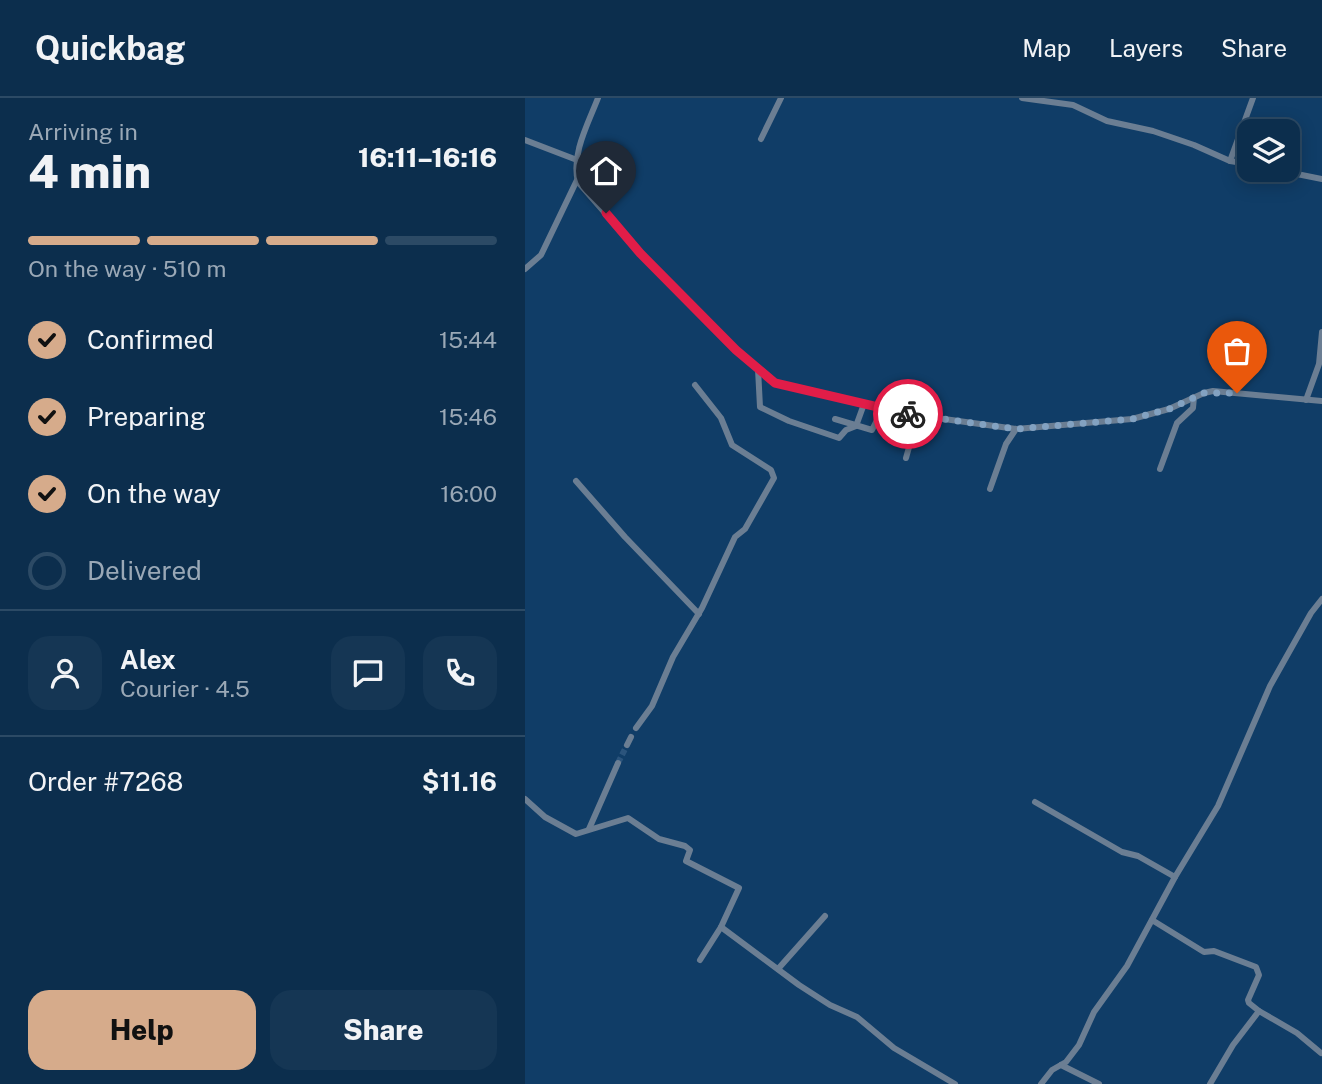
<!DOCTYPE html>
<html lang="en">
<head>
<meta charset="utf-8">
<style>
  :root { --surface:#0c2e4d; --page:#153654; --text:#f1f3f6; --muted:#9aa8b6; --line:#2c4a65; --accent:#d6ab8b }
  body { margin:0; font-family:"Public Sans",sans-serif; background:var(--page); color:var(--text); height:100vh; display:flex; flex-direction:column; font-size:26px; white-space:nowrap }
  * { box-sizing:border-box; margin:0 }
  p { font-size:23px; color:var(--muted) }
  .icon { flex:none; width:38px; height:38px; fill:none; stroke:currentColor; stroke-width:2; stroke-linecap:round; stroke-linejoin:round }
  .map { position:relative; flex:1; overflow:hidden }
  .details { display:flex; flex-direction:column; background:var(--surface); width:525px }
  .details>* { flex:none }
  .fabs { position:absolute; left:712px; top:21px; display:grid; gap:14px }
  .fabs a { display:grid; place-items:center; width:63px; height:63px; border-radius:14px; background:var(--surface); box-shadow:0 4px 18px #0003,0 0 0 2px var(--line); font-size:35px }
  .pin { position:absolute; display:grid; place-items:center; width:60px; height:60px; color:#fff; margin:-72px -30px; border-radius:50% 50% 50% 0; rotate:-45deg; box-shadow:0 0 7px #0007 }
  .pin .icon { rotate:45deg }
  .courier { position:absolute; display:grid; place-items:center; width:70px; height:70px; margin:-35px; border:5px solid #e11d48; border-radius:50%; background:#fff; color:#222; box-shadow:0 2px 9px #0007 }
  .overview em { font-style:normal; font-weight:800 }
  .overview div { display:flex; flex-direction:column-reverse }
  .overview { display:flex; align-items:center; justify-content:space-between; height:119px; padding:0 28px }
  h1 { font-size:46px; font-weight:800; line-height:52px }
  .bar { display:grid; grid-template-columns:repeat(4,1fr); gap:10px 7px; align-content:center; height:84px; padding:0 28px }
  .bar i { height:9px; border-radius:5px; background:var(--line) }
  .bar .active { background:var(--accent) }
  .bar p { grid-column:span 4 }
  .line { display:flex; align-items:center; gap:18px; padding:0 28px; border-top:2px solid var(--line) }
  .line div { flex:1 }
  .round { display:grid; place-items:center; flex:none; width:74px; height:74px; border-radius:21px; background:var(--page) }
  ol { padding:0 28px; list-style:none }
  li { display:flex; align-items:center; gap:21px; height:77px }
  li p { margin-inline-start:auto }
  li .icon { padding:7px; border-radius:50%; background:var(--accent); color:#111; stroke-width:4 }
  li:last-child { color:var(--muted) }
  li i { width:38px; height:38px; border:4px solid var(--line); border-radius:50% }
  .primary-button { display:flex; gap:14px; margin-top:auto; padding:14px 28px }
  .primary-button a { flex:1; height:80px; border-radius:21px; background:var(--accent); color:#111; font-size:28px; font-weight:800; line-height:80px; text-align:center }
  .primary-button a+a { background:var(--page); color:var(--text) }
  header { display:flex; align-items:center; gap:42px; box-sizing:border-box; height:98px; padding:0 35px; background:var(--surface); border-bottom:2px solid var(--line) }
  header strong { font-size:33px }
  nav { display:flex; gap:38px; margin-inline-start:auto; font-size:24px }
  main { display:flex; flex:1; min-height:0 }
  .map>svg:first-child { display:block }
  .lines { fill:none; stroke-linecap:round; stroke-linejoin:round }
  .minor-tunnel { stroke:#2b547c; stroke-width:6; stroke-dasharray:6 3; stroke-linecap:butt }
  .minor { stroke:#6b7e93; stroke-width:6 }
  .done { stroke:#83a2c1; stroke-width:7; stroke-dasharray:0 12.6 }
  .route { stroke:#e11d48; stroke-width:9 }
</style>
</head>
<body>
<header>
<strong>Quickbag</strong>
<nav><a>Map</a><a>Layers</a><a>Share</a></nav>
</header>
<main>
<section class="details">
<div class="overview"><div><h1>4 min</h1><p>Arriving in</p></div><em>16:11–16:16</em></div>
<div class="bar"><i class="active"></i><i class="active"></i><i class="active"></i><i></i><p>On the way · 510 m</p></div>
<ol>
<li><svg class="icon" aria-label="check" viewBox="0 0 24 24"><path d="M5 12l5 5 9-10"/></svg>Confirmed<p>15:44</p></li>
<li><svg class="icon" aria-label="check" viewBox="0 0 24 24"><path d="M5 12l5 5 9-10"/></svg>Preparing<p>15:46</p></li>
<li><svg class="icon" aria-label="check" viewBox="0 0 24 24"><path d="M5 12l5 5 9-10"/></svg>On the way<p>16:00</p></li>
<li><i></i>Delivered</li>
</ol>
<div class="line" style="height:126px"><a class="round"><svg class="icon" aria-label="person" viewBox="0 0 24 24"><circle cx="12" cy="8" r="4"/><path d="M4 21q1-7 8-7t8 7"/></svg></a><div><b>Alex</b><p>Courier · 4.5</p></div><a class="round"><svg class="icon" aria-label="chat" viewBox="0 0 24 24"><path d="M4 5h16v11H9l-5 4z"/></svg></a><a class="round"><svg class="icon" aria-label="phone" viewBox="0 0 24 24"><path d="M5 4h4l2 5-3 2q2 4 5 5l2-3 5 2v4C11 20 4 13 5 4z"/></svg></a></div>
<div class="line" style="height:91px"><div>Order #7268</div><b>$11.16</b></div>
<div class="primary-button"><a>Help</a><a>Share</a></div>
</section>
<div class="map">
<svg width="797" height="986" viewBox="0 0 797 986">
  <rect width="100%" height="100%" fill="#103d67"/>
  <g class="lines">
    <path class="minor-tunnel" d="M 93,665 L 102,647"/>
    <g class="minor">
      <path d="M 73,0 C 63,26 46,56 53,84 L 115,155 L 211,252 L 250,285 L 376,315 L 491,331 L 607,321 L 644,311 L 679,295 L 688,293 L 797,303"/>
      <path d="M 497,0 L 548,7 L 582,23 L 628,33 L 669,47 L 705,63 L 724,66"/>
      <path d="M 236,41 L 256,0"/>
      <path d="M 0,42 L 52,62"/>
      <path d="M 705,63 L 728,0"/>
      <path d="M 752,72 L 797,81"/>
      <path d="M 0,171 L 16,157 L 52,82"/>
      <path d="M 233,271 L 235,309 L 264,323 L 314,340 L 321,332 L 331,328 L 339,306"/>
      <path d="M 781,302 L 794,266 L 797,234"/>
      <path d="M 310,321 L 347,332 L 351,324 L 390,335"/>
      <path d="M 381,360 L 393,317"/>
      <path d="M 635,371 L 652,325 L 668,310 L 669,299"/>
      <path d="M 51,383 L 100,439 L 174,516"/>
      <path d="M 465,391 L 481,346 L 491,331"/>
      <path d="M 111,630 L 127,608 L 148,559 L 177,510 L 210,439 L 220,431 L 249,380 L 246,372 L 207,347 L 196,320 L 170,287"/>
      <path d="M 102,647 L 106,639"/>
      <path d="M 0,701 L 20,719 L 51,736 L 103,720 L 134,741 L 160,748 L 165,752 L 161,763 L 214,790 L 196,829 L 274,887 L 305,907 L 332,919 L 369,950 L 430,986"/>
      <path d="M 510,704 L 597,754 L 613,758 L 650,779"/>
      <path d="M 64,731 L 93,665"/>
      <path d="M 627,822 L 679,854 L 689,853 L 731,869 L 734,877 L 723,902 L 724,905 L 734,913"/>
      <path d="M 175,862 L 196,829"/>
      <path d="M 253,871 L 300,818"/>
      <path d="M 536,967 L 574,986"/>
      <path d="M 516,986 L 527,972 L 541,964 L 554,947 L 569,914 L 602,868 L 650,779 L 693,708 L 745,588 L 786,515 L 797,501"/>
      <path d="M 685,986 L 708,947 L 734,913 L 772,935 L 796,955"/>
    </g>
  </g>
  <g class="lines">
    <path class="done" d="M 383,316 L 491,331 L 607,321 L 644,311 L 679,295 L 712,295"/>
    <path class="route" d="M 81,115 L 115,155 L 211,252 L 250,285 L 383,316"/>
  </g>
</svg>
<div class="fabs">
<a><svg class="icon" aria-label="layers" viewBox="0 0 24 24"><path d="M12 4l9 5-9 5-9-5zM3 14l9 5 9-5"/></svg></a>
</div>
<div class="pin" style="left:712px;top:295px;background:#ea580c"><svg class="icon" aria-label="bag" viewBox="0 0 24 24"><path d="M5 8h14l-1 12H6zM9 8a3 3 0 0 1 6 0"/></svg></div>
<div class="pin" style="left:81px;top:115px;background:#1f2937"><svg class="icon" aria-label="home" viewBox="0 0 24 24"><path d="M3 11l9-7 9 7M6 9v11h12V9"/></svg></div>
<div class="courier" style="left:383px;top:316px"><svg class="icon" aria-label="bike" viewBox="0 0 24 24"><circle cx="6" cy="16" r="4"/><circle cx="18" cy="16" r="4"/><path d="M6 16l4-8h5l3 8M10 8l3 8H6M13 5h3"/></svg></div>
</div>
</main>
</body>
</html>
